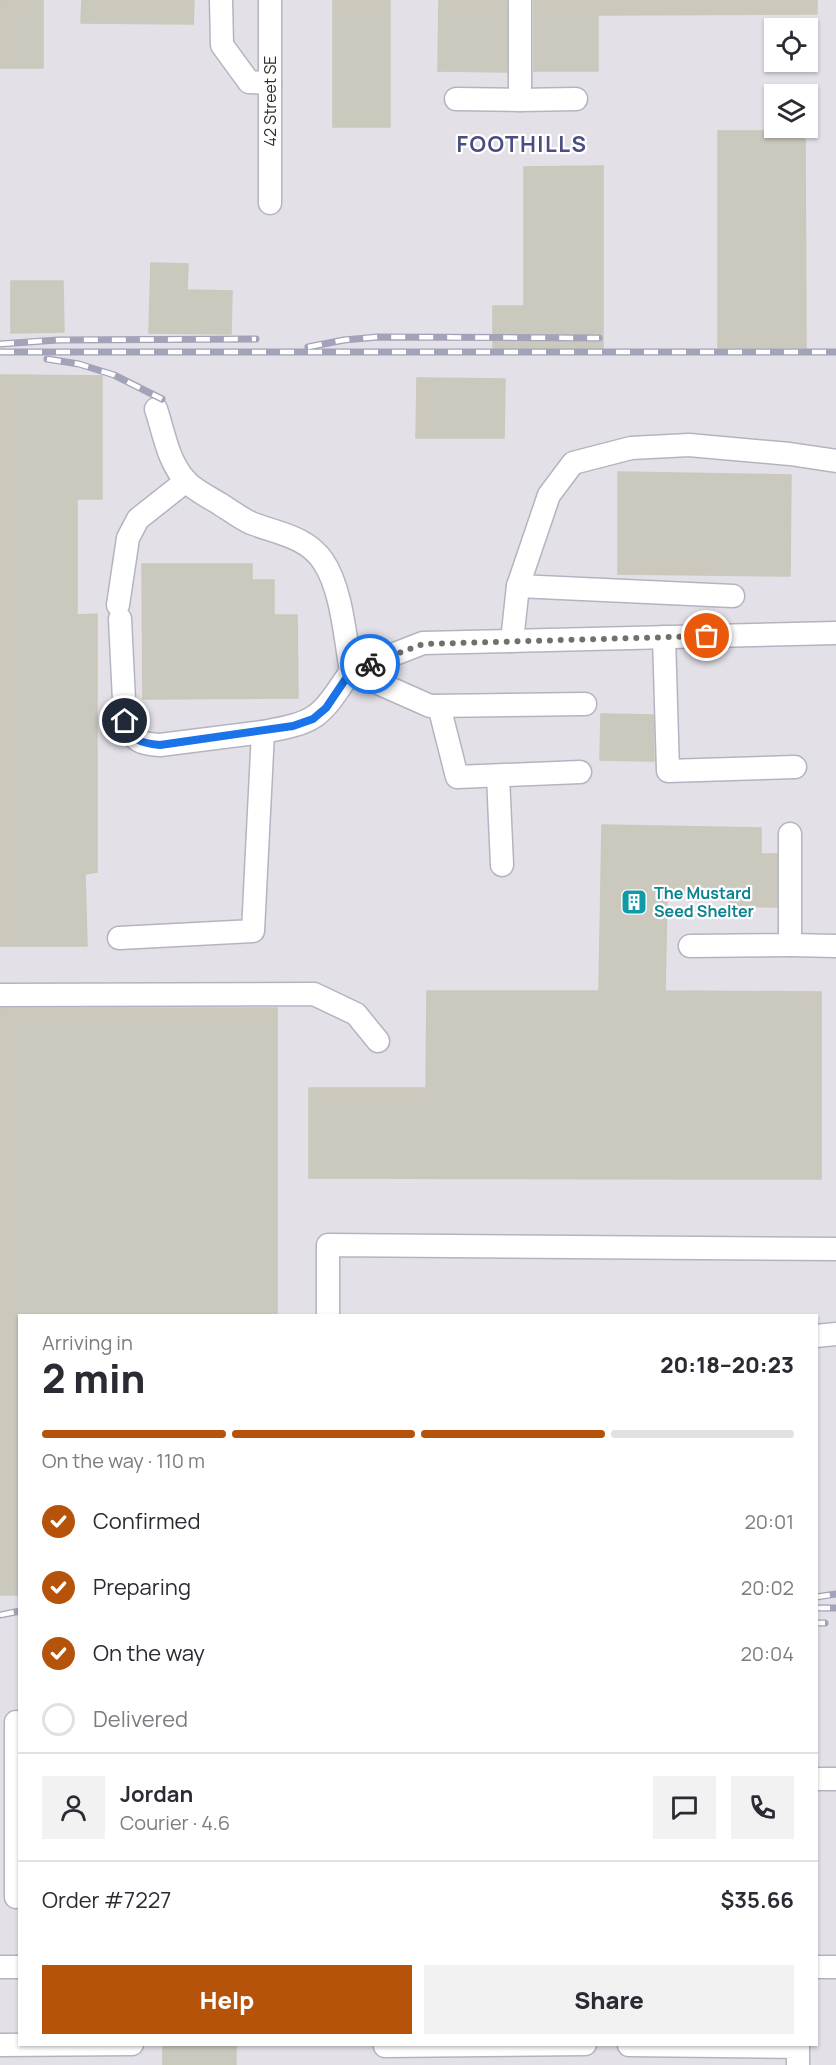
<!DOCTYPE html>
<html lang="en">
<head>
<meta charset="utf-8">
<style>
  :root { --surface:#fff; --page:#f2f2f3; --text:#2b2b33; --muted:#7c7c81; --line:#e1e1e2; --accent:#b45309 }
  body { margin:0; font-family:Manrope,sans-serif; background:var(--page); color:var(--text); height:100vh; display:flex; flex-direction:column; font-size:22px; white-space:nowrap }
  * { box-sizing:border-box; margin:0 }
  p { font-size:20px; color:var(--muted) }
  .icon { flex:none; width:33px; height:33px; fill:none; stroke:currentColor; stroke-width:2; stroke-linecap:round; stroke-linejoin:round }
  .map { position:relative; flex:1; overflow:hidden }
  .sheet { position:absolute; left:18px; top:1314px; width:800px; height:732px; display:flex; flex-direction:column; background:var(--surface); border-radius:0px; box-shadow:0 2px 4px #0004 }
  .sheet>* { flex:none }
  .controls { position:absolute; left:764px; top:18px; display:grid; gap:12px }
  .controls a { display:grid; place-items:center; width:54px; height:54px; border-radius:0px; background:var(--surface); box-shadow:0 2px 4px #0004; font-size:30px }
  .pin { position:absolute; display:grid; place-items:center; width:51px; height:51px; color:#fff; margin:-26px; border:3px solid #fff; border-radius:50%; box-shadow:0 2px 6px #0007 }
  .courier { position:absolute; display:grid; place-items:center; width:60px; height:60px; margin:-30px; border:4px solid #1a73e8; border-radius:50%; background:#fff; color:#222; box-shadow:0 2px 8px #0007 }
  .headline em { font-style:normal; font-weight:800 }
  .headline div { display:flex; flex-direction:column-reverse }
  .headline { display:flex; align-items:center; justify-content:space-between; height:102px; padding:0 24px }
  h1 { font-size:39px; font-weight:800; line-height:45px }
  .bar { display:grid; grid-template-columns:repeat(4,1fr); gap:9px 6px; align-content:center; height:72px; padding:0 24px }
  .bar i { height:8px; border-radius:4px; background:var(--line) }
  .bar .current { background:var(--accent) }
  .bar p { grid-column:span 4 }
  .line { display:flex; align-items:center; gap:15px; padding:0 24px; border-top:2px solid var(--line) }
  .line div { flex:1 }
  .round { display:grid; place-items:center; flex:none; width:63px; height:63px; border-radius:0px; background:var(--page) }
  ol { padding:0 24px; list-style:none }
  li { display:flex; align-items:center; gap:18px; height:66px }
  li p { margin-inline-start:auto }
  li .icon { padding:6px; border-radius:50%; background:var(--accent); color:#fff; stroke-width:4 }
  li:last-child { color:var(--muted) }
  li i { width:33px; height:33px; border:3px solid var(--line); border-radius:50% }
  .primary-button { display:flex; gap:12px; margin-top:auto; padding:12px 24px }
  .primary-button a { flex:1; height:69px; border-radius:0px; background:var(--accent); color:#fff; font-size:24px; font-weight:800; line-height:69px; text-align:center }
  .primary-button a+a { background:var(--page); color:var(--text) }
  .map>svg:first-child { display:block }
  .industrial { fill:#e4e0e8; fill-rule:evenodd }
  .building { fill:#cbc9be; stroke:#cbc8b9; stroke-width:1.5 }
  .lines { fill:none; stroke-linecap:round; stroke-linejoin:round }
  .minor-casing { stroke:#b4b4c1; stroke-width:25 }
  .minor { stroke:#fff; stroke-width:22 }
  .rail-casing { stroke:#a2a2b9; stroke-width:7 }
  .rail { stroke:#fff; stroke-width:4.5; stroke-dasharray:14; stroke-linecap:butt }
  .done { stroke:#72706c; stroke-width:6; stroke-dasharray:0 10.8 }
  .route { stroke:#1a73e8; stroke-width:8 }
  .labels { text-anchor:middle; stroke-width:4.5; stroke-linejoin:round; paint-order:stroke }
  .street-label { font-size:16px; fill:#2e2e2e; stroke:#fff }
  .culture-label { font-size:16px; font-weight:bold; fill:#0d838f; stroke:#fff; text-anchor:start }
  .district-label { font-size:22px; font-weight:bold; letter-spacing:1.5px; fill:#4a4c82; stroke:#fff }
</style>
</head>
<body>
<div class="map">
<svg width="836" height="2065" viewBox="0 0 836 2065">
  <rect width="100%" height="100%" fill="#efebe0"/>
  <path class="industrial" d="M 0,0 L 836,0 L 836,2065 L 0,2065 ZM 774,28 L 807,28 L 807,62 L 774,62 ZM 774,94 L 807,94 L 807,128 L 774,128 ZM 20,1316 L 816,1316 L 816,2044 L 20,2044 Z"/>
  <g class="building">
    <rect x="0" y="0" width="43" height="68"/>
    <path d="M 82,0 L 194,0 L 193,24 L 81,23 Z"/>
    <rect x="333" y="0" width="57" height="127"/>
    <path d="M 439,0 L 507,0 L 507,72 L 438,71 Z"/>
    <path d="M 534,0 L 817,0 L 817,14 L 598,15 L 598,71 L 534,71 Z"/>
    <path d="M 718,131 L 805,131 L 806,348 L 718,348 Z"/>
    <path d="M 603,166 L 603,350 L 493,351 L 493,306 L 524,306 L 524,167 Z"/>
    <path d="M 151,263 L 188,264 L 187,290 L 232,291 L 231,334 L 149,333 Z"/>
    <path d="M 11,281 L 63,281 L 64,332 L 11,333 Z"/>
    <path d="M 0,375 L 102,376 L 102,499 L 77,499 L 77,615 L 97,614 L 97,872 L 85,874 L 87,946 L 0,946 Z"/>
    <path d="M 417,378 L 505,379 L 504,438 L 416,438 Z"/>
    <path d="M 618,472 L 791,475 L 790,576 L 618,574 Z"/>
    <path d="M 142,564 L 252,564 L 252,580 L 274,580 L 274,615 L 297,615 L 298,698 L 143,699 Z"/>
    <path d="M 601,714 L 653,715 L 654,761 L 600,760 Z"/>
    <path d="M 602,825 L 761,828 L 761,854 L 777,854 L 777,907 L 729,906 L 729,898 L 667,897 L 665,991 L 821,992 L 821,1179 L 309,1178 L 309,1088 L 426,1088 L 427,991 L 599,991 Z"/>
    <path d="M 0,1008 L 277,1008 L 277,1316 L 20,1316 L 20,1595 L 0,1595 Z"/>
    <rect x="163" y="2044" width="73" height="21"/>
  </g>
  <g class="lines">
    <g class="minor-casing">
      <g id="minor">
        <path d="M 221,0 L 222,45 L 249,82 L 270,83"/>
        <path d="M 520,0 L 520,100 L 576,99"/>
        <path d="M 456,99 L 520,100"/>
        <path d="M 270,203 L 270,0"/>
        <path d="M 518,586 L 733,596"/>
        <path d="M 118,605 L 128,538 L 138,519 L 186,481"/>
        <path d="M 120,619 L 125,721 C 134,741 139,744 160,745 L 263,732"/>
        <path d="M 664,637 L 668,771 L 795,767"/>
        <path d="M 512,641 L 518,586 L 549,495 L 573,463 L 631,448 L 689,445 L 790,454 L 836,461"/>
        <path d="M 351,671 L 423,643 L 836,633"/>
        <path d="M 351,671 L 430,706 L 585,704"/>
        <path d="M 439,706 L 457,777 L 580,772"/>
        <path d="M 498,776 L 502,865"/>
        <path d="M 119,938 L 253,931 L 263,732 C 319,722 320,717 351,671 C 345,638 342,589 323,561 C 306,536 276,533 251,523 C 240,518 230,510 220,504 C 209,497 194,490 186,481 C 168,462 164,433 156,409"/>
        <path d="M 790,945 L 836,946"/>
        <path d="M 690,946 L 790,945 L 790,834"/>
        <path d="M 0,995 L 314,994 L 356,1014 L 378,1041"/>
        <path d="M 328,1316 L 328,1245 L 836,1249"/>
        <path d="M 816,1336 L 836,1334"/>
        <path d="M 816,1779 L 836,1779"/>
        <path d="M 16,1897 L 16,1722"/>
        <path d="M 0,1967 L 20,1967"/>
        <path d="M 816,1967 L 836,1967"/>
        <path d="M 385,2044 L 385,2046 L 585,2044"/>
        <path d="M 0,2045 L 132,2044"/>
        <path d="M 629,2045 L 798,2047 L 798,2065"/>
      </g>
    </g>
    <use href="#minor" class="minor"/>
    <g class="rail-casing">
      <g id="rail">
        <path d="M 0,344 L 58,340 L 256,339"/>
        <path d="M 308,347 L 344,340 L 378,337 L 599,338"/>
        <path d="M 0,352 L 836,352"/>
        <path d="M 47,359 L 79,364 L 114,375 L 162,399"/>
        <path d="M 816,1597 L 836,1594"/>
        <path d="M 816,1608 L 836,1608"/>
        <path d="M 0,1615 L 20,1611"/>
        <path d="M 816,1623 L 825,1623"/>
      </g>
    </g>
    <use href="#rail" class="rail"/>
  </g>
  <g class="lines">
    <path class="done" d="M 370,664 L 423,644 L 707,636"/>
    <path class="route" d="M 125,721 C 134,741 139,743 160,745 L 293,726 L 313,719 L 326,708 L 351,671 L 370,664"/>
  </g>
  <defs>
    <g id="building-square" transform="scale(1.35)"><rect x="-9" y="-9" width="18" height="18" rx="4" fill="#0f9aa8" stroke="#fff"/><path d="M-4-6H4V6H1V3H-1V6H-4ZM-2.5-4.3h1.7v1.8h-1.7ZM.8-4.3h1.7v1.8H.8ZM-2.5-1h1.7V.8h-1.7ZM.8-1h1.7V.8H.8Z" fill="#fff"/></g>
  </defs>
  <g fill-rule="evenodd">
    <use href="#building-square" x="634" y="902"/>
  </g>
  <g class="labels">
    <g class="street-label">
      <text transform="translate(270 101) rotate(-90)" y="6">42 Street SE</text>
    </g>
    <g class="culture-label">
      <text x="654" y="899">The Mustard<tspan x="654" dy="18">Seed Shelter</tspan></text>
    </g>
    <g class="district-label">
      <text x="522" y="152">FOOTHILLS</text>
    </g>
  </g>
</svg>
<div class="controls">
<a><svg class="icon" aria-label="locate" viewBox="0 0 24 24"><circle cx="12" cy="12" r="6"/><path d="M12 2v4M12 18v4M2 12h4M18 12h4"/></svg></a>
<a><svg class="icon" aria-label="layers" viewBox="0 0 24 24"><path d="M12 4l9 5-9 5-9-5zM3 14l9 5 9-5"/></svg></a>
</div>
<div class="pin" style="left:707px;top:636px;background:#ea580c"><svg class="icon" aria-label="bag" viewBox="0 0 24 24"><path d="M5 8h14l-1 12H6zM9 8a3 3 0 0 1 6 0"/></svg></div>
<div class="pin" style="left:125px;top:721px;background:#1f2937"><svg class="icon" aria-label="home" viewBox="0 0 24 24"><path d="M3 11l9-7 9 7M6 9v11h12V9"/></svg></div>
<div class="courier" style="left:370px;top:664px"><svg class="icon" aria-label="bike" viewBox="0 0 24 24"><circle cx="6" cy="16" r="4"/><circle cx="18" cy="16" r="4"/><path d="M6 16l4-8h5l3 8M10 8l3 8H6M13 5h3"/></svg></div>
<section class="sheet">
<div class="headline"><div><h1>2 min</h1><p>Arriving in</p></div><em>20:18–20:23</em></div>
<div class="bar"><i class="current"></i><i class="current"></i><i class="current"></i><i></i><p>On the way · 110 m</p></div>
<ol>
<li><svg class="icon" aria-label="check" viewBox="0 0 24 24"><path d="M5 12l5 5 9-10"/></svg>Confirmed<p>20:01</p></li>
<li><svg class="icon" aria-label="check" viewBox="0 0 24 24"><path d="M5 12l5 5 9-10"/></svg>Preparing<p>20:02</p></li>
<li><svg class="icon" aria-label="check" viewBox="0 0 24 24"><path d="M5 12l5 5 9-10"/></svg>On the way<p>20:04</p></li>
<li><i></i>Delivered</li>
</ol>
<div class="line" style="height:108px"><a class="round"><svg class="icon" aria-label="person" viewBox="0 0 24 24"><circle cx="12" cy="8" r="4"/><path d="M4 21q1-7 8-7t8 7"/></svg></a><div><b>Jordan</b><p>Courier · 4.6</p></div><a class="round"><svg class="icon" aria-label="chat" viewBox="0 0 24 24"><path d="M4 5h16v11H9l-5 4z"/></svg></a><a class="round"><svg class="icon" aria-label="phone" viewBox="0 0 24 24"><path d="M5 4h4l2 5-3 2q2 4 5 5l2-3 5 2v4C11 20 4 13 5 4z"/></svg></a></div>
<div class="line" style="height:78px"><div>Order #7227</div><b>$35.66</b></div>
<div class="primary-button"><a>Help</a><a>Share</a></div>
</section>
</div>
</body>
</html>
